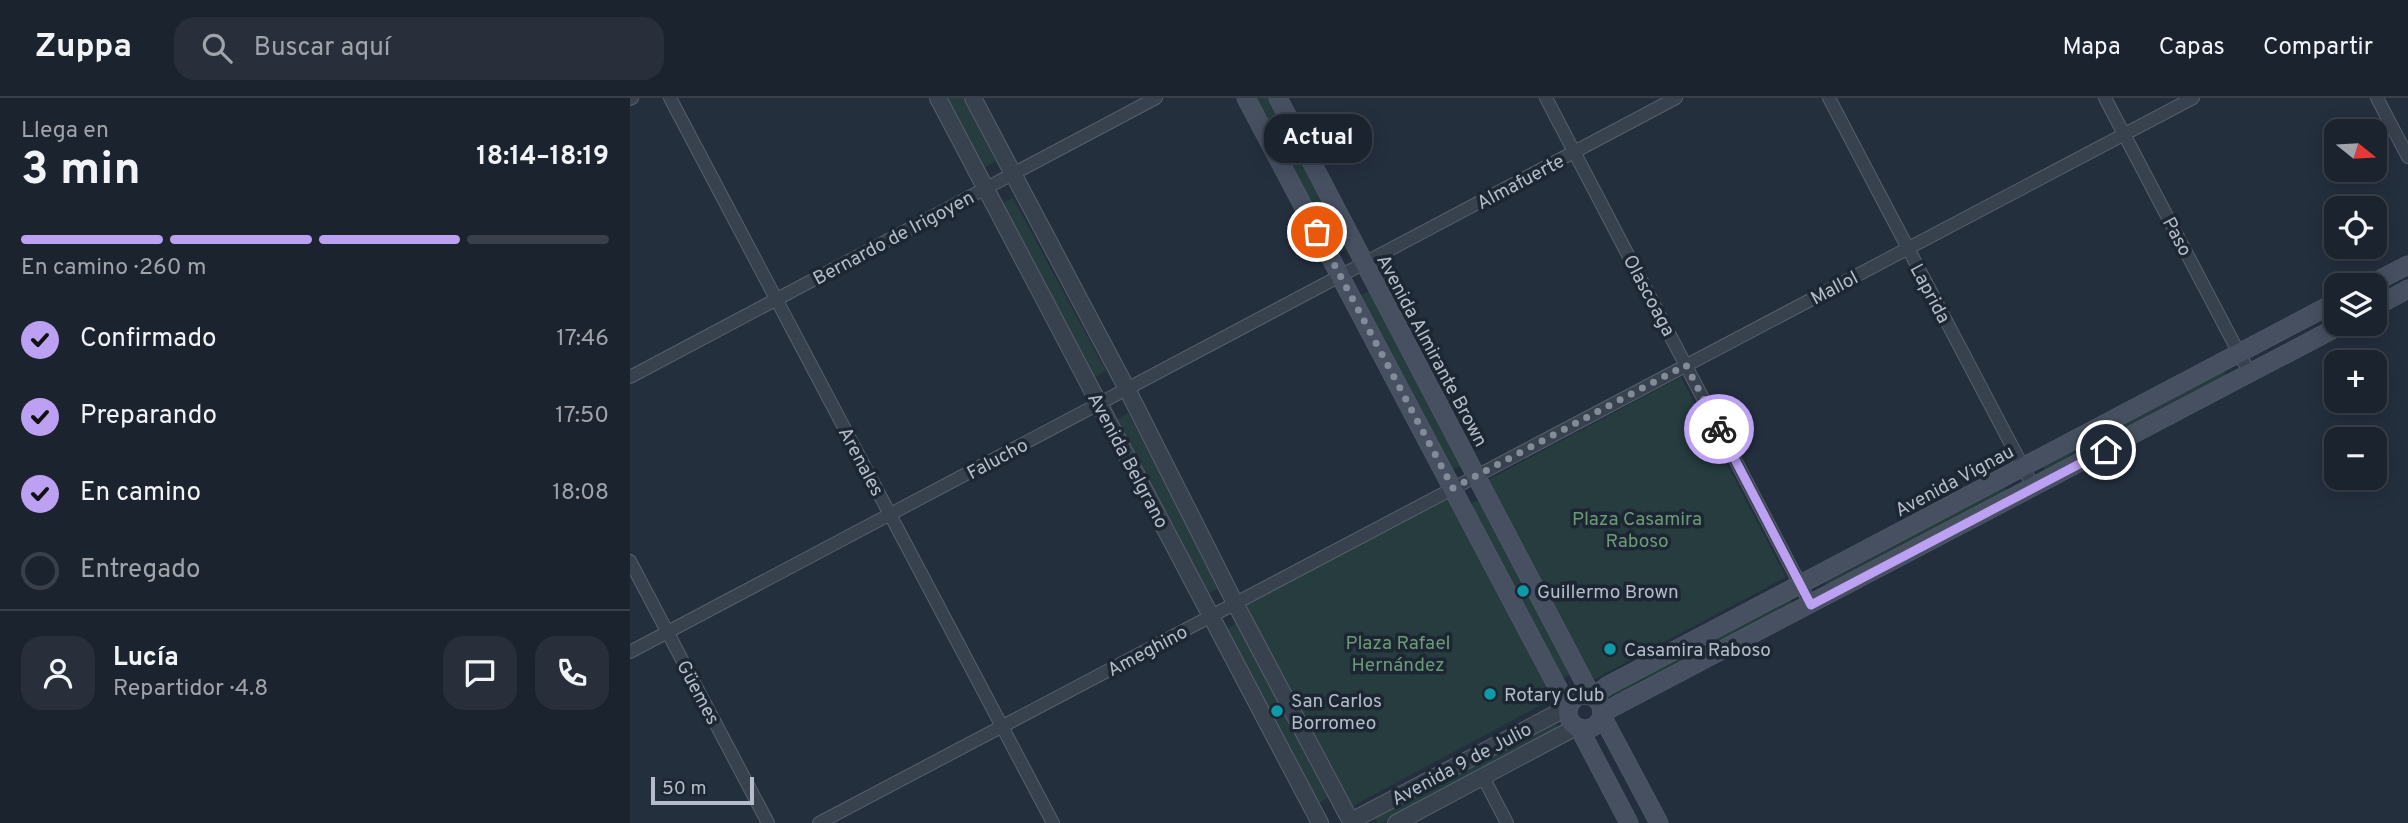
<!DOCTYPE html>
<html lang="es">
<head>
<meta charset="utf-8">
<style>
  :root { --surface:#1b232e; --page:#282f3a; --text:#f1f3f6; --muted:#a0a4aa; --line:#39404a; --accent:#bca0f2 }
  body { margin:0; font-family:Overpass,sans-serif; background:var(--page); color:var(--text); height:100vh; display:flex; flex-direction:column; font-size:26px; white-space:nowrap }
  * { box-sizing:border-box; margin:0 }
  p { font-size:23px; color:var(--muted) }
  .icon { flex:none; width:38px; height:38px; fill:none; stroke:currentColor; stroke-width:2; stroke-linecap:round; stroke-linejoin:round }
  .map { position:relative; flex:1; overflow:hidden }
  .side { display:flex; flex-direction:column; background:var(--surface); width:630px }
  .side>* { flex:none }
  .needle { width:46px; rotate:108deg }
  .tools { position:absolute; left:1694px; top:21px; display:grid; gap:14px }
  .tools a { display:grid; place-items:center; width:63px; height:63px; border-radius:14px; background:var(--surface); box-shadow:0 4px 18px #0003,0 0 0 2px var(--line); font-size:35px }
  .scale { position:absolute; left:21px; bottom:18px; width:103px; box-sizing:border-box; padding-left:7px; border:4px solid #b4bcc9; border-top:0; font-size:19px; line-height:24px; white-space:nowrap; color:#b4bcc9; -webkit-text-stroke:5px #1d2633; paint-order:stroke }
  .pin { position:absolute; display:grid; place-items:center; width:60px; height:60px; color:#fff; margin:-30px; border:4px solid #fff; border-radius:50%; box-shadow:0 2px 7px #0007 }
  .courier { position:absolute; display:grid; place-items:center; width:70px; height:70px; margin:-35px; border:5px solid #bca0f2; border-radius:50%; background:#fff; color:#222; box-shadow:0 2px 9px #0007 }
  .bubble { position:absolute; height:49px; border-radius:21px; background:var(--surface); box-shadow:0 4px 18px #0003,0 0 0 2px var(--line); font-size:23px; font-weight:700; line-height:49px; text-align:center }
  .headline em { font-style:normal; font-weight:700 }
  .headline div { display:flex; flex-direction:column-reverse }
  .headline { display:flex; align-items:center; justify-content:space-between; height:119px; padding:0 21px }
  h1 { font-size:46px; font-weight:700; line-height:52px }
  .bar { display:grid; grid-template-columns:repeat(4,1fr); gap:10px 7px; align-content:center; height:84px; padding:0 21px }
  .bar i { height:9px; border-radius:5px; background:var(--line) }
  .bar .active { background:var(--accent) }
  .bar p { grid-column:span 4 }
  .line { display:flex; align-items:center; gap:18px; padding:0 21px; border-top:2px solid var(--line) }
  .line div { flex:1 }
  .round { display:grid; place-items:center; flex:none; width:74px; height:74px; border-radius:21px; background:var(--page) }
  ol { padding:0 21px; list-style:none }
  li { display:flex; align-items:center; gap:21px; height:77px }
  li p { margin-inline-start:auto }
  li .icon { padding:7px; border-radius:50%; background:var(--accent); color:#111; stroke-width:4 }
  li:last-child { color:var(--muted) }
  li i { width:38px; height:38px; border:4px solid var(--line); border-radius:50% }
  header { display:flex; align-items:center; gap:42px; box-sizing:border-box; height:98px; padding:0 35px; background:var(--surface); border-bottom:2px solid var(--line) }
  header strong { font-size:33px }
  nav { display:flex; gap:38px; margin-inline-start:auto; font-size:24px }
  .search { width:490px; height:63px; background:var(--page); display:flex; align-items:center; gap:18px; box-sizing:border-box; padding:0 24px; border-radius:21px; color:var(--muted); font-size:26px }
  main { display:flex; flex:1; min-height:0 }
  .map>svg:first-child { display:block }
  .green { fill:#263c3f }
  .lines { fill:none; stroke-linecap:round; stroke-linejoin:round }
  .minor-casing { stroke:#565f6c; stroke-width:14 }
  .tertiary-casing { stroke:#565f6c; stroke-width:18 }
  .secondary-casing { stroke:#565f6c; stroke-width:19 }
  .minor { stroke:#38414e; stroke-width:12 }
  .tertiary { stroke:#38414e; stroke-width:16 }
  .secondary { stroke:#465061; stroke-width:18 }
  .done { stroke:#828b98; stroke-width:7; stroke-dasharray:0 12.6 }
  .route { stroke:#bca0f2; stroke-width:9 }
  .culture-dot { fill:#0f9aa8; stroke:#1d2633; stroke-width:2.5 }
  .labels { text-anchor:middle; stroke-width:7; stroke-linejoin:round; paint-order:stroke }
  .street-label { font-size:19px; fill:#b4bcc9; stroke:#1d2633 }
  .park-label { font-size:19px; fill:#6b9a76; stroke:#1d2633 }
  .poi-label { font-size:19px; fill:#b4bcc9; stroke:#1d2633; text-anchor:start }
</style>
</head>
<body>
<header>
<strong>Zuppa</strong>
<div class="search"><svg class="icon" aria-label="search" viewBox="0 0 24 24"><circle cx="10" cy="10" r="6"/><path d="M15 15l6 6"/></svg>Buscar aquí</div>
<nav><a>Mapa</a><a>Capas</a><a>Compartir</a></nav>
</header>
<main>
<section class="side">
<div class="headline"><div><h1>3 min</h1><p>Llega en</p></div><em>18:14–18:19</em></div>
<div class="bar"><i class="active"></i><i class="active"></i><i class="active"></i><i></i><p>En camino · 260 m</p></div>
<ol>
<li><svg class="icon" aria-label="check" viewBox="0 0 24 24"><path d="M5 12l5 5 9-10"/></svg>Confirmado<p>17:46</p></li>
<li><svg class="icon" aria-label="check" viewBox="0 0 24 24"><path d="M5 12l5 5 9-10"/></svg>Preparando<p>17:50</p></li>
<li><svg class="icon" aria-label="check" viewBox="0 0 24 24"><path d="M5 12l5 5 9-10"/></svg>En camino<p>18:08</p></li>
<li><i></i>Entregado</li>
</ol>
<div class="line" style="height:126px"><a class="round"><svg class="icon" aria-label="person" viewBox="0 0 24 24"><circle cx="12" cy="8" r="4"/><path d="M4 21q1-7 8-7t8 7"/></svg></a><div><b>Lucía</b><p>Repartidor · 4.8</p></div><a class="round"><svg class="icon" aria-label="chat" viewBox="0 0 24 24"><path d="M4 5h16v11H9l-5 4z"/></svg></a><a class="round"><svg class="icon" aria-label="phone" viewBox="0 0 24 24"><path d="M5 4h4l2 5-3 2q2 4 5 5l2-3 5 2v4C11 20 4 13 5 4z"/></svg></a></div>
</section>
<div class="map">
<svg width="1778" height="725" viewBox="0 0 1778 725">
  <rect width="100%" height="100%" fill="#242f3e"/>
  <g class="green">
    <path d="M 318,0 L 333,0 L 366,63 L 354,70 Z"/>
    <path d="M 625,0 L 641,0 L 720,149 L 709,155 Z"/>
    <path d="M 383,100 L 476,273 L 464,280 L 371,106 Z"/>
    <path d="M 739,193 L 832,367 L 820,373 L 727,199 Z"/>
    <path d="M 1592,269 L 1597,279 L 1415,373 L 1410,364 Z"/>
    <path d="M 1051,279 L 1156,479 L 963,582 L 858,382 Z"/>
    <path d="M 498,315 L 591,489 L 579,495 L 486,322 Z"/>
    <path d="M 1374,386 L 1379,396 L 1197,490 L 1193,481 Z"/>
    <path d="M 820,398 L 924,600 L 721,709 L 611,510 Z"/>
    <path d="M 850,401 L 943,575 L 931,581 L 838,407 Z"/>
    <path d="M 1159,498 L 1164,508 L 983,602 L 978,593 Z"/>
    <path d="M 607,525 L 700,699 L 688,705 L 595,532 Z"/>
    <path d="M 924,623 L 929,633 L 752,725 L 747,725 L 743,717 Z"/>
  </g>
  <g class="lines">
    <g class="minor-casing">
      <g id="minor">
        <path d="M 40,0 L 423,725"/>
        <path d="M 916,0 L 1181,507"/>
        <path d="M 1199,0 L 1404,390"/>
        <path d="M 1475,0 L 1620,276"/>
        <path d="M 1747,0 L 1778,59"/>
        <path d="M 0,1 L 2,0"/>
        <path d="M 0,279 L 526,0"/>
        <path d="M 0,463 L 138,725"/>
        <path d="M 0,554 L 1046,0"/>
        <path d="M 853,679 L 877,725"/>
        <path d="M 189,725 L 1563,0"/>
      </g>
    </g>
    <g class="tertiary-casing">
      <g id="tertiary">
        <path d="M 308,0 L 690,725"/>
        <path d="M 343,0 L 497,291 L 605,505 L 718,718"/>
        <path d="M 725,721 L 929,614 L 938,612"/>
        <path d="M 766,725 L 946,629"/>
      </g>
    </g>
    <g class="secondary-casing">
      <g id="secondary">
        <path d="M 616,0 L 938,609"/>
        <path d="M 648,0 L 961,597"/>
        <path d="M 1739,187 L 1778,167"/>
        <path d="M 1745,209 L 1778,191"/>
        <circle cx="955" cy="614" r="17"/>
        <path d="M 963,599 L 977,588 L 1706,204"/>
        <path d="M 972,615 L 1713,226"/>
        <path d="M 972,618 L 1029,725"/>
        <path d="M 949,630 L 999,725"/>
      </g>
    </g>
    <use href="#minor" class="minor"/>
    <use href="#tertiary" class="tertiary"/>
    <use href="#secondary" class="secondary"/>
  </g>
  <g class="lines">
    <path class="done" d="M 687,134 L 823,390 L 1056,267 L 1089,331"/>
    <path class="route" d="M 1089,331 L 1181,507 L 1476,352"/>
  </g>
  <g class="culture-dot">
    <circle cx="893" cy="493" r="7"/>
    <circle cx="980" cy="551" r="7"/>
    <circle cx="860" cy="596" r="7"/>
    <circle cx="647" cy="613" r="7"/>
  </g>
  <g class="labels">
    <g class="street-label">
      <text transform="translate(890 83) rotate(-28)" y="7">Almafuerte</text>
      <text transform="translate(1548 138) rotate(62)" y="7">Paso</text>
      <text transform="translate(263 139) rotate(-28)" y="7">Bernardo de Irigoyen</text>
      <text transform="translate(1204 189) rotate(-28)" y="7">Mallol</text>
      <text transform="translate(1301 195) rotate(62)" y="7">Laprida</text>
      <text transform="translate(1020 197) rotate(62)" y="7">Olascoaga</text>
      <text transform="translate(803 252) rotate(62)" y="7">Avenida Almirante Brown</text>
      <text transform="translate(367 360) rotate(-28)" y="7">Falucho</text>
      <text transform="translate(499 362) rotate(62)" y="7">Avenida Belgrano</text>
      <text transform="translate(232 363) rotate(62)" y="7">Arenales</text>
      <text transform="translate(1324 382) rotate(-28)" y="7">Avenida Vignau</text>
      <text transform="translate(517 552) rotate(-28)" y="7">Ameghino</text>
      <text transform="translate(69 594) rotate(62)" y="7">Güemes</text>
      <text transform="translate(831 665) rotate(-28)" y="7">Avenida 9 de Julio</text>
    </g>
    <g class="park-label">
      <text x="1007" y="427">Plaza Casamira<tspan x="1007" dy="22">Raboso</tspan></text>
      <text x="768" y="551">Plaza Rafael<tspan x="768" dy="22">Hernández</tspan></text>
    </g>
    <g class="poi-label">
      <text x="907" y="500">Guillermo Brown</text>
      <text x="994" y="558">Casamira Raboso</text>
      <text x="874" y="603">Rotary Club</text>
      <text x="661" y="609">San Carlos<tspan x="661" dy="22">Borromeo</tspan></text>
    </g>
  </g>
</svg>
<div class="tools">
<a><svg class="needle" viewBox="-14 -14 28 28"><path d="M0-13l5 13h-10z" fill="#e53935"/><path d="M0 13l5-13h-10z" fill="#a0a4aa"/></svg></a>
<a><svg class="icon" aria-label="locate" viewBox="0 0 24 24"><circle cx="12" cy="12" r="6"/><path d="M12 2v4M12 18v4M2 12h4M18 12h4"/></svg></a>
<a><svg class="icon" aria-label="layers" viewBox="0 0 24 24"><path d="M12 4l9 5-9 5-9-5zM3 14l9 5 9-5"/></svg></a>
<a>+</a>
<a>−</a>
</div>
<div class="scale">50 m</div>
<div class="pin" style="left:687px;top:134px;background:#ea580c"><svg class="icon" aria-label="bag" viewBox="0 0 24 24"><path d="M5 8h14l-1 12H6zM9 8a3 3 0 0 1 6 0"/></svg></div>
<div class="pin" style="left:1476px;top:352px;background:#1f2937"><svg class="icon" aria-label="home" viewBox="0 0 24 24"><path d="M3 11l9-7 9 7M6 9v11h12V9"/></svg></div>
<div class="courier" style="left:1089px;top:331px"><svg class="icon" aria-label="bike" viewBox="0 0 24 24"><circle cx="6" cy="16" r="4"/><circle cx="18" cy="16" r="4"/><path d="M6 16l4-8h5l3 8M10 8l3 8H6M13 5h3"/></svg></div>
<div class="bubble" style="left:634px;top:16px;width:108px">Actual</div>
</div>
</main>
</body>
</html>
